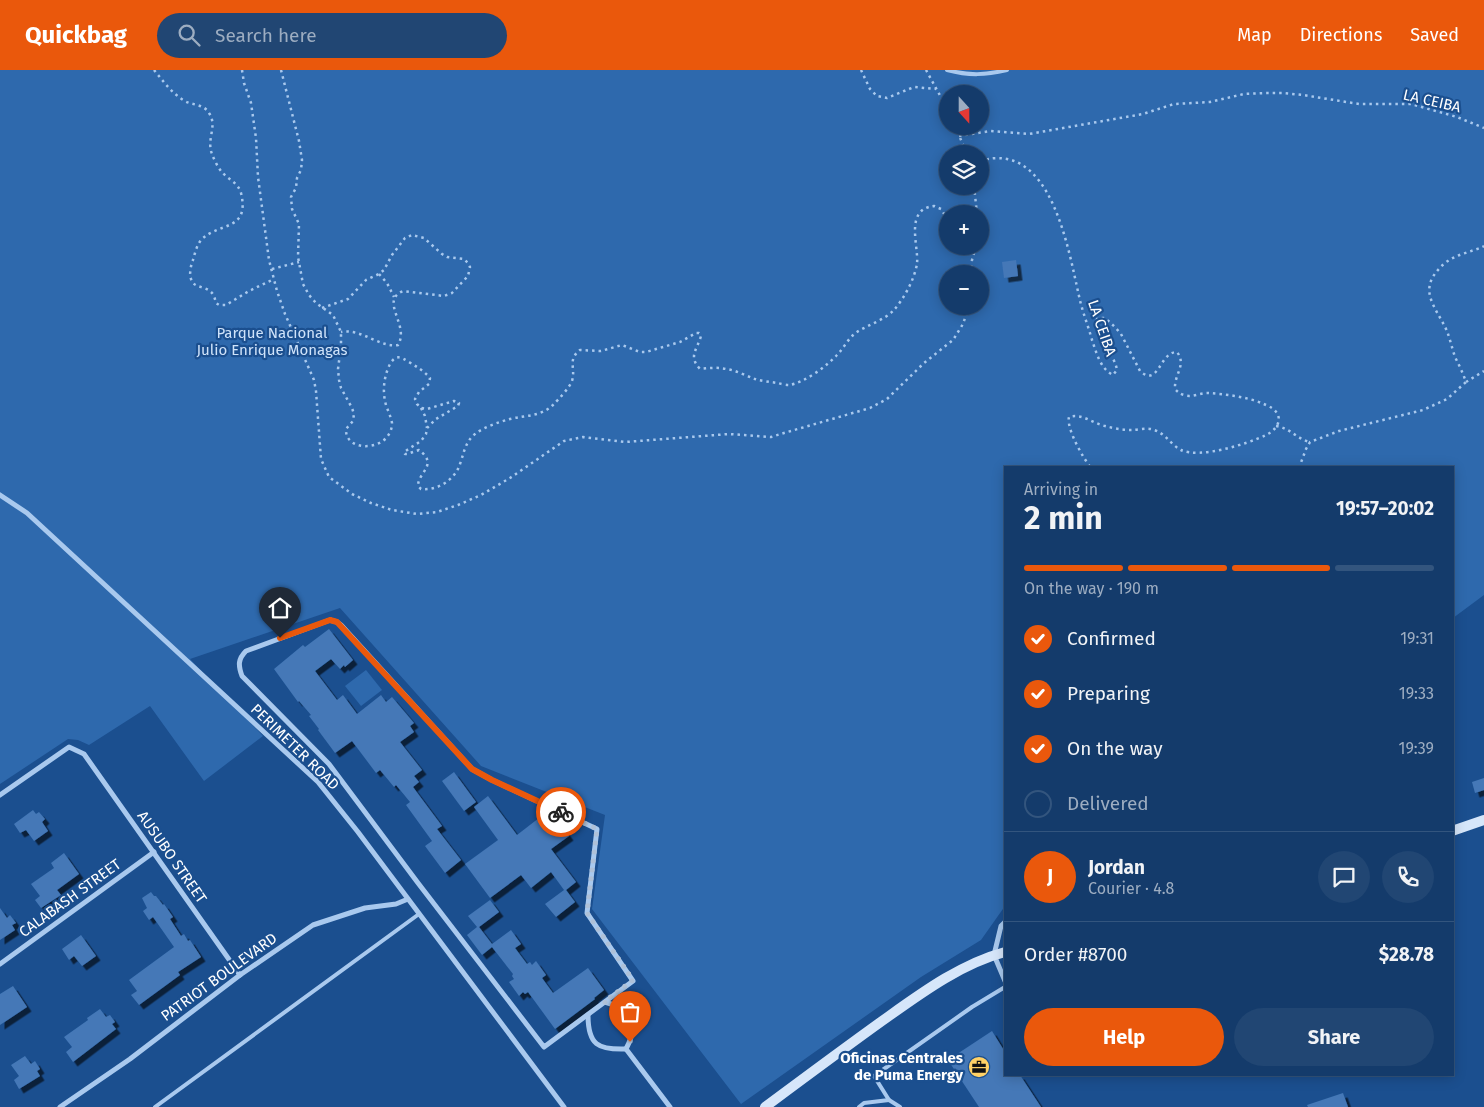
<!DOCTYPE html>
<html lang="en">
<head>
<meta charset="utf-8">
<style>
  :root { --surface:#143b6b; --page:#214673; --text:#f1f3f6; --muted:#9dadc1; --line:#33557e; --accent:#ea580c }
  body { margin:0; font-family:"Fira Sans",sans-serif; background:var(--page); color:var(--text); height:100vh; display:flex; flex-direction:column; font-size:19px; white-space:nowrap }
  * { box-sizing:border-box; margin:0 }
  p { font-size:16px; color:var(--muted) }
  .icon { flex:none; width:28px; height:28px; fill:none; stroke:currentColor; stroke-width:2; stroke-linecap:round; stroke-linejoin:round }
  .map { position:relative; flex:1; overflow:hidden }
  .panel { position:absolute; left:1004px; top:396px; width:450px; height:610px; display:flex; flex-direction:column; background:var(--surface); border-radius:0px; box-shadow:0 2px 12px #0003,0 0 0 1px var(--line) }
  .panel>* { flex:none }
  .needle { width:32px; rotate:159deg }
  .buttons { position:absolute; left:939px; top:15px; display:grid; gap:10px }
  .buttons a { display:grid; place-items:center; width:50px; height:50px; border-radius:50%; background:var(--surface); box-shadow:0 2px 12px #0003,0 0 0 1px var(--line); font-size:25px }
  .pin { position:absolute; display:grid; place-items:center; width:42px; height:42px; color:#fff; margin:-51px -21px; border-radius:50% 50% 50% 0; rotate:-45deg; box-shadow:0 0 5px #0007 }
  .pin .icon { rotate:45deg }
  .courier { position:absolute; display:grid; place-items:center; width:50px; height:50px; margin:-25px; border:4px solid #ea580c; border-radius:50%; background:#fff; color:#222; box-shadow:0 1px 6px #0007 }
  .headline em { font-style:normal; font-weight:700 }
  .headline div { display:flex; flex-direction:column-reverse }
  .headline { display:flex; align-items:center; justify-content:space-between; height:85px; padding:0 20px }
  h1 { font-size:32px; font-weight:700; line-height:38px }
  .bar { display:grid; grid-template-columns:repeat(4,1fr); gap:8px 5px; align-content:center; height:60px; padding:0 20px }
  .bar i { height:6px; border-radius:4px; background:var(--line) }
  .bar .active { background:var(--accent) }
  .bar p { grid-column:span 4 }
  .line { display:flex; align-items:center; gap:12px; padding:0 20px; border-top:1px solid var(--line) }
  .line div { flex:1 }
  .round { display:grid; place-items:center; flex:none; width:52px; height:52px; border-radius:26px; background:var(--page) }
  ol { padding:0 20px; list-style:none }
  li { display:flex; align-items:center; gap:15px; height:55px }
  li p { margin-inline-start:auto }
  li .icon { padding:5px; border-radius:50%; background:var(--accent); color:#fff; stroke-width:4 }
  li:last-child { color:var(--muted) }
  li i { width:28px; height:28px; border:2px solid var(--line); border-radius:50% }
  .cta { display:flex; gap:10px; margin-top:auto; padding:10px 20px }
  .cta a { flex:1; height:58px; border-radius:30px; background:var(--accent); color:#fff; font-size:20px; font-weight:700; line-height:58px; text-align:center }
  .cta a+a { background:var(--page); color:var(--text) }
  header { display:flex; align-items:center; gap:30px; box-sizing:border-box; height:70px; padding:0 25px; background:var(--accent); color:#fff }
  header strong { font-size:24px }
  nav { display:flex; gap:28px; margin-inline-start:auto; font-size:18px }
  .search { width:350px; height:45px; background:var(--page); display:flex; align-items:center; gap:12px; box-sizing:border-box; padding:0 18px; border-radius:28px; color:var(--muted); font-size:19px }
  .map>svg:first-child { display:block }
  .green { fill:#2e69ad; fill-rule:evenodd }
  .building { fill:#4478b7; filter:url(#shadow) }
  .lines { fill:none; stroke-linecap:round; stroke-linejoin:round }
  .path { stroke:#a9c9ee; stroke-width:2.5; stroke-dasharray:2.5 4; stroke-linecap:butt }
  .lane { stroke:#a9c9ee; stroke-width:4 }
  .street { stroke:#a9c9ee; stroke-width:5 }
  .secondary { stroke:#d6e6fa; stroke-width:10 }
  .done { stroke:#afc1d8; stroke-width:5; stroke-dasharray:0 9 }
  .route { stroke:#ea580c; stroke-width:6 }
  .labels { text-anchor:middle; stroke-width:4.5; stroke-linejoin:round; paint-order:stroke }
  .street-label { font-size:15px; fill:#fff; stroke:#1b4f8f }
  .park-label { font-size:15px; fill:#cfe3fa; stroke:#1b4f8f }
  .poi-label { font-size:15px; font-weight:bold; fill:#fff; stroke:#1b4f8f; text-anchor:end }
</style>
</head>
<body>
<header>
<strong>Quickbag</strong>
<div class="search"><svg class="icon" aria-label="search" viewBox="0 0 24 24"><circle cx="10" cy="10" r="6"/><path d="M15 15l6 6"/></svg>Search here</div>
<nav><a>Map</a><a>Directions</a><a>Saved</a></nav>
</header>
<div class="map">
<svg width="1484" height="1037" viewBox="0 0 1484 1037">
  <defs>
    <filter id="shadow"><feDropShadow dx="4.5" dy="4.5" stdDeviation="0" flood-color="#0009"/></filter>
  </defs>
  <rect width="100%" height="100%" fill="#1b4f8f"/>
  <g class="green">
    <path d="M 0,0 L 1484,0 L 1484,525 L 1453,548 L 1452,398 L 1005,398 L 1005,836 L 981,870 L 921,907 L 741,1034 L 592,839 L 605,745 L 481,696 L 340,538 L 190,589 L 263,666 L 204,711 L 150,636 L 89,675 L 78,670 L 68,669 L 0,714 ZM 948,24 L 980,24 L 980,56 L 948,56 ZM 948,84 L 980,84 L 980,116 L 948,116 ZM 948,144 L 980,144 L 980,176 L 948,176 ZM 948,204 L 980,204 L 980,236 L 948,236 Z"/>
    <path d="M 366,600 L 382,620 L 361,636 L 345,616 Z"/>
  </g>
  <g class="building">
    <path d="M 1016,190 L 1018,206 L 1004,208 L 1002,192 Z"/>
    <path d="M 329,559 L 353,590 L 345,597 L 344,595 L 340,599 L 331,589 L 315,601 L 337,630 L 343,625 L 357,644 L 381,625 L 386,632 L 392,627 L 414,653 L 410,656 L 414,662 L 400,672 L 422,700 L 414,706 L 419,712 L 413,717 L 442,756 L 437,759 L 461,790 L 445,803 L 425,776 L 432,771 L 406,735 L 410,732 L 396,715 L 394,717 L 380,700 L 376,703 L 352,671 L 335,683 L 318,660 L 319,659 L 309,646 L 311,645 L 299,631 L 298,632 L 274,599 L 303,575 L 305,577 Z"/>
    <path d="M 454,702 L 476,732 L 464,741 L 442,711 Z"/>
    <path d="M 1484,708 L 1484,720 L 1475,723 L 1472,712 Z"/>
    <path d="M 488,726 L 517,765 L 548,741 L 552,743 L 569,766 L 551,779 L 576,812 L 566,820 L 575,832 L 556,847 L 545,834 L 564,820 L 551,802 L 531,818 L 521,805 L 490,828 L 465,794 L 498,770 L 474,737 Z"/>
    <path d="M 33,740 L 36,744 L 39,742 L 45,749 L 42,752 L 48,761 L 34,771 L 26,760 L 20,763 L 14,754 Z"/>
    <path d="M 64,783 L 79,804 L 57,820 L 61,825 L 41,838 L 35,830 L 40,826 L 31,814 L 54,798 L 51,793 Z"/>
    <path d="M 151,822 L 154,826 L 156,826 L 163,835 L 164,834 L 173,847 L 170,849 L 181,866 L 184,864 L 188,871 L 190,870 L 201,887 L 178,902 L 180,905 L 139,935 L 131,925 L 137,921 L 129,910 L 174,877 L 153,847 L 149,850 L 143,841 L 147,838 L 142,828 Z"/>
    <path d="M 490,830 L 499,842 L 479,857 L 492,874 L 511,860 L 521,874 L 515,878 L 527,894 L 530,892 L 532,895 L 536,891 L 546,905 L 542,908 L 553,923 L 588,898 L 604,920 L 594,928 L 595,929 L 555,959 L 528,922 L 525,924 L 523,922 L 519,926 L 509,912 L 514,909 L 512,906 L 513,904 L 492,877 L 482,885 L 467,865 L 477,857 L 468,846 Z"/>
    <path d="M 0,838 L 7,848 L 10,845 L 16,853 L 12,855 L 15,860 L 0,870 Z"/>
    <path d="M 81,865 L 96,886 L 82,896 L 74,886 L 69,890 L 62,879 Z"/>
    <path d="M 13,916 L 27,937 L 0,955 L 0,924 Z"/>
    <path d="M 100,939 L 106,947 L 110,945 L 115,952 L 112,954 L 116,959 L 73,992 L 66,982 L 72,977 L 64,967 L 88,950 L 87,948 Z"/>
    <path d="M 992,961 L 1005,982 L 1005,1005 L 1020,1005 L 1041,1037 L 979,1037 L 948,990 Z"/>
    <path d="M 25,986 L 31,994 L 35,991 L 40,999 L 37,1001 L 40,1006 L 19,1019 L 14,1010 L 19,1006 L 11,995 Z"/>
    <path d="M 1343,1023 L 1348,1037 L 1308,1037 L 1307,1035 Z"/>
  </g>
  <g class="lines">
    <g class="path">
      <path d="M 154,0 C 163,11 171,22 183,30 C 192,36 203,33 209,43 C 218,56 206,69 212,84 C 214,89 217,96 221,101 C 227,109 238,112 241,123 C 250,161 220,152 202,169 C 197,174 195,183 193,190 C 191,195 189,203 191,209 C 194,219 205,215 212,223 C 214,225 215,229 216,233 L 219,235 L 226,235 L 249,221 L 274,209"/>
      <path d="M 242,0 L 244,13 L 251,33 L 256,68 L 258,107 L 269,190 L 277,221 L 285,244 L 314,310 L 316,321 L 321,389 L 329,407 L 352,424 L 371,433 L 392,440 L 417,444 L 437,442 L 458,435 L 481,425 L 510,408 L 564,371 L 583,367 L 625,372 L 729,364 L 771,367 L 784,363 L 870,338 L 887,329 L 924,293 L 953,270 L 963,254 L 969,236"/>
      <path d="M 281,0 L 299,71 L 302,90 L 301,100 L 297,108 L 296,118 L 291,127 L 292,139 L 299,154 L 298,187 L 303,214 L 309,225 L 316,233 L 333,245 L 341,262 L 341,276 L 338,299 L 339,310 L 341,318 L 352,338 L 354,344 L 353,351 L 346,359 C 345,381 380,381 389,364 C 391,361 392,357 392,353 C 391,347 388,341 386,335 C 382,321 384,306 390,294 C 396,284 401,287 409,292 C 417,297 424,301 430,308 L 429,314 L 419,322 L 415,329 L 417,334 L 421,338 L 427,339 L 454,331 L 459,333 L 458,336 L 436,349 L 427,358 L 426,364 L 421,371 L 404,382 L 405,384 L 407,384 L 419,380 C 439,395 418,402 418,416 L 421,419 C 437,421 455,410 460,394 C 464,383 465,372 475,364 C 484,357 499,352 510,349 C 526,345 540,347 553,335 C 558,330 570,317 572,311 C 576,298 567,290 580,280 L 601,281 L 622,275 L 640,282 L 646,282 L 680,272 L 696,263 L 699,263 L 701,266 C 697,280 688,286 700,299 C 709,298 717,297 726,299 C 736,300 746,306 755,309 C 762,311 770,312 778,313 C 781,314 786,315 789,315 C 804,313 827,296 837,285 C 844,278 848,268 857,262 C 868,255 884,250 893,241 C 904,229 914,210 917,194 C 919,176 904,139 934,136 L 941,139 L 948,150"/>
      <path d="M 861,0 L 870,19 L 877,26 L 887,28 L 914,17 L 936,19"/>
      <path d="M 926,0 L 948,40"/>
      <path d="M 955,56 L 967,84"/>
      <path d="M 959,66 L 991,61 L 1029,64 L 1143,44 L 1174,34 L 1210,32 L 1244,24 L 1265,23 L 1282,23 L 1303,25 L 1359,34 L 1411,34 L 1457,47 L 1484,58"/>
      <path d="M 980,91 C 1051,69 1068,178 1079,226 C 1082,241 1088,255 1092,270 C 1096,281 1100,299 1113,305 L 1117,300 C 1114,282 1095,270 1097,249 L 1100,248 L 1105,248 L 1115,257 L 1121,264 L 1140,301 C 1159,318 1159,282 1177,282 C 1187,295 1174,304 1175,319 C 1178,322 1180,324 1184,325 C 1191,328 1200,323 1207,323 C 1226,324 1249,327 1266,335 C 1284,342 1282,357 1266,365 C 1247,374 1200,389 1181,380 C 1171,375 1165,363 1154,360 C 1147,357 1138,360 1131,360 C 1122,360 1113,358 1105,356 C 1092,353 1082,343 1069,347 C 1066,358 1083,388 1091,398"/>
      <path d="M 974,116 L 977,144"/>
      <path d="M 969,176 L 975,180"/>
      <path d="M 272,199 L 299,192"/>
      <path d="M 379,204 L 387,213 L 394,227"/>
      <path d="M 970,204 L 972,190 L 976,176"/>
      <path d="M 322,238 L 348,229 L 366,210 L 379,204 L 384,200 L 392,185 L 405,168 L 412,165 L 424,168 L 442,184 L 447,187 L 464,189 L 468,193 L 470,197 L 468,206 L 452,223 L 444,226 L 403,221 C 379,231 410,255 398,275 C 380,278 361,258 341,262"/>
      <path d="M 1466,312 L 1484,301"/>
      <path d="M 421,338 L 425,346 L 427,358"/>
      <path d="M 1276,356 C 1290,358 1297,369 1310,372"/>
      <path d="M 1299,398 L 1306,379 L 1310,372 L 1339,361 L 1423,340 L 1447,329 L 1466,312 C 1463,303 1459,295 1455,287 C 1452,278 1450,269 1447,261 C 1435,235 1415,219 1445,193 C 1456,184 1472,182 1484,176"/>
    </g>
    <g class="lane">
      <path d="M 947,0 C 970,6 985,5 1007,0"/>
      <path d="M 155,1037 L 419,844"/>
      <path d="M 859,1037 L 864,1033 L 889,1030"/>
      <path d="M 900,1037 L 889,1030 L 874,1006 L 972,937 L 1005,917"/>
    </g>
    <g class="street">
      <path d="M 0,425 L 27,443 L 318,712 L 358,762 L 564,1037"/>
      <path d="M 330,550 L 337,552 L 341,555 L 472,699 L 492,710 L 597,759 L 587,843 L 633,911 L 544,977 L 418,813 L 329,694 L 242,606 C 238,595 238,589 246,581 Z"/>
      <path d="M 0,725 L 69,677 L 84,684 L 240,905"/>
      <path d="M 1005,852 L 1001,856 L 994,885 L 1005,911"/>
      <path d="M 0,894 L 154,782"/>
      <path d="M 605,932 C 632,940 640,952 626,979"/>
      <path d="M 588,945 C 588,975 598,980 626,979"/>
      <path d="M 626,979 L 670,1037"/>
      <path d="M 60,1037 L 130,989 L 240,905 L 313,855 L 365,838 L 396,834 L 408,829"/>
    </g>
    <g class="secondary">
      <path d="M 1452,761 L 1484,750"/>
      <path d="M 765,1037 C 804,1008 843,979 882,951 C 920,924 960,894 1005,882"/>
    </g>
  </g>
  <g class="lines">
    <path class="done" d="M 561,742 L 597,759 L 587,843 L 633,910 L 604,932 C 627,939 637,947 630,972"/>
    <path class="route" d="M 280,568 L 330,550 L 337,552 L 472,699 L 492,710 L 561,742"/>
  </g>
  <defs>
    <g id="office-disc" transform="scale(1.125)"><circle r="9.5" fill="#ffd166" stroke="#1b4f8f"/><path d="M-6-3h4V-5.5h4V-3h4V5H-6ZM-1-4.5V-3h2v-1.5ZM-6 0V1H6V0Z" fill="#111"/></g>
  </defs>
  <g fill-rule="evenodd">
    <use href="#office-disc" x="979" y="997"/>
  </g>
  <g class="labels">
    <g class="street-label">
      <text transform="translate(1432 31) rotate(13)" y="5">LA CEIBA</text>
      <text transform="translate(1102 258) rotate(71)" y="5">LA CEIBA</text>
      <text transform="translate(295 677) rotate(44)" y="5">PERIMETER ROAD</text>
      <text transform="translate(172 787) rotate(55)" y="5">AUSUBO STREET</text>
      <text transform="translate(70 828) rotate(-36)" y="5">CALABASH STREET</text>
      <text transform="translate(219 907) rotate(-36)" y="5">PATRIOT BOULEVARD</text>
    </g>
    <g class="park-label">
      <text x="272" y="268">Parque Nacional<tspan x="272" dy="17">Julio Enrique Monagas</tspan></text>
    </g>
    <g class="poi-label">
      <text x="963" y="993">Oficinas Centrales<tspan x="963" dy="17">de Puma Energy</tspan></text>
    </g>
  </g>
</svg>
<div class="buttons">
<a><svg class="needle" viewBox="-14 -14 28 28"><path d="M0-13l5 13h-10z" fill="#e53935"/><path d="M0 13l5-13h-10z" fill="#9dadc1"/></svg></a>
<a><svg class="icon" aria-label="layers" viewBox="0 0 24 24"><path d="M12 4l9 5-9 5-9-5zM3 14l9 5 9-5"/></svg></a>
<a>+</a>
<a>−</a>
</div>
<div class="pin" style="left:630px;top:972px;background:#ea580c"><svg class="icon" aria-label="bag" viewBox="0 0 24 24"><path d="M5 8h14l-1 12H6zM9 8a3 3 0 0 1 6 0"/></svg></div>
<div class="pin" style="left:280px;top:568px;background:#1f2937"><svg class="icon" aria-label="home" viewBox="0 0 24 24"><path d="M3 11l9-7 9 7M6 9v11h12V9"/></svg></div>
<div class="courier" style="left:561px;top:742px"><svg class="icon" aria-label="bike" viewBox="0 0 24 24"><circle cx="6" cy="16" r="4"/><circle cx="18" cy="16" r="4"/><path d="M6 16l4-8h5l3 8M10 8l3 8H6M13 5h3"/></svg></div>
<section class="panel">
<div class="headline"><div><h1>2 min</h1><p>Arriving in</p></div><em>19:57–20:02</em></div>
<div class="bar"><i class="active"></i><i class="active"></i><i class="active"></i><i></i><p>On the way · 190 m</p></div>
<ol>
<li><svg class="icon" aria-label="check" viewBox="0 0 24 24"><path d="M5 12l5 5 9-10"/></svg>Confirmed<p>19:31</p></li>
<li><svg class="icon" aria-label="check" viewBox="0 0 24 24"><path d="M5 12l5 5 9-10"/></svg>Preparing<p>19:33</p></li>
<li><svg class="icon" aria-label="check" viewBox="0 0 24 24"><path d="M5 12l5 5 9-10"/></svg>On the way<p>19:39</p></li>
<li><i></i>Delivered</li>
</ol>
<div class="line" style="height:90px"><b class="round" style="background:var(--accent);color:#fff">J</b><div><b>Jordan</b><p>Courier · 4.8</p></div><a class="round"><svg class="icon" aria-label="chat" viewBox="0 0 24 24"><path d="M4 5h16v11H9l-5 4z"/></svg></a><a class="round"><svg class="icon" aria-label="phone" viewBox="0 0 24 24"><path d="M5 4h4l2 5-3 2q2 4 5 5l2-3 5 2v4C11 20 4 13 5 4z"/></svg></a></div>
<div class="line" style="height:65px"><div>Order #8700</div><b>$28.78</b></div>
<div class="cta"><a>Help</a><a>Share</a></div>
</section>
</div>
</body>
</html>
